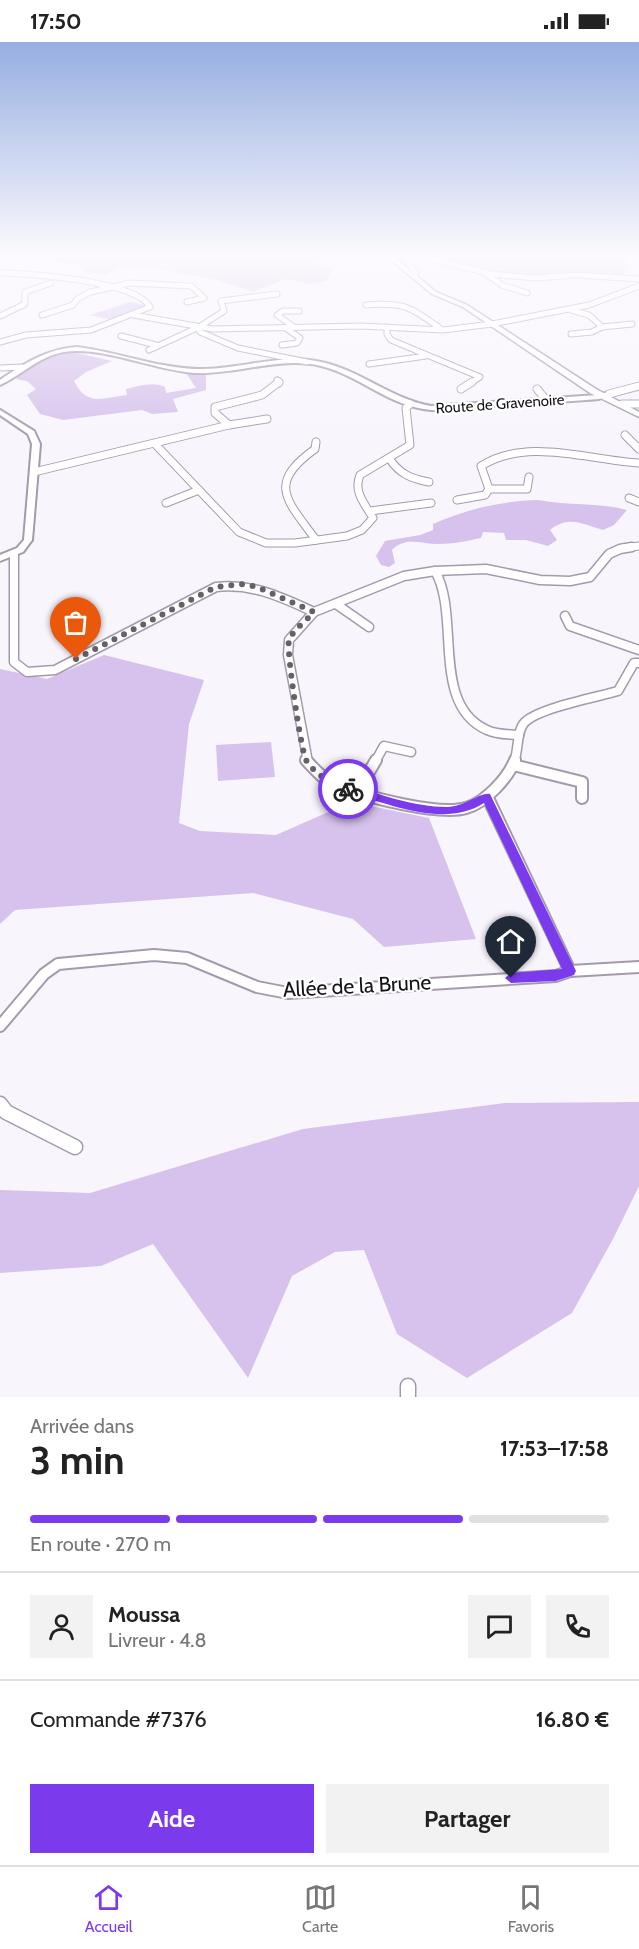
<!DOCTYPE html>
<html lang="fr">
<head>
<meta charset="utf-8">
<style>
  :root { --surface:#fff; --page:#f2f2f2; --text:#222; --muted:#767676; --line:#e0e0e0; --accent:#7c3aed }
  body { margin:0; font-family:Cabin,sans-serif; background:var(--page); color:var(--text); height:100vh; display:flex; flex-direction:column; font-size:22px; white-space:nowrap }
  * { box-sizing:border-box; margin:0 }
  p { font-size:20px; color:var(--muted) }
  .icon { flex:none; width:33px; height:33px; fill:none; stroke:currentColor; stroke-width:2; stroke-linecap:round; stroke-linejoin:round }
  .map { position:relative; height:1355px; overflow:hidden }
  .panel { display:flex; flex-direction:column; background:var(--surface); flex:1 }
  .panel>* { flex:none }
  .pin { position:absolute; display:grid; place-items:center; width:51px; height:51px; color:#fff; margin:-62px -26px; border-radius:50% 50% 50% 0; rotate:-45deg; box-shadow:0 0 6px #0007 }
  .pin .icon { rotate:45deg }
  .courier { position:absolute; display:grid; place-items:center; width:60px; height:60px; margin:-30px; border:4px solid #7c3aed; border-radius:50%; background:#fff; color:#222; box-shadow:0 2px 8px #0007 }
  .head em { font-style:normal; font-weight:700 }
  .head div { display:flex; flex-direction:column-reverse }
  .head { display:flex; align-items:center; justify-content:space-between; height:102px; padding:0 30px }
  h1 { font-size:39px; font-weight:700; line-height:45px }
  .bar { display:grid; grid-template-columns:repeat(4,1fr); gap:9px 6px; align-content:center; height:72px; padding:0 30px }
  .bar i { height:8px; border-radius:4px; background:var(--line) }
  .bar .active { background:var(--accent) }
  .bar p { grid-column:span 4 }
  .line { display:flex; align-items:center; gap:15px; padding:0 30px; border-top:2px solid var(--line) }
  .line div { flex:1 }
  .round { display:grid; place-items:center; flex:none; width:63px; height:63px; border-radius:0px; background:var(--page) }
  .button { display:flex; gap:12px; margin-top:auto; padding:12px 30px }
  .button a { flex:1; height:69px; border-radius:0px; background:var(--accent); color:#fff; font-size:24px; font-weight:700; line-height:69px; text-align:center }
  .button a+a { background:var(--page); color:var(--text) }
  .status { display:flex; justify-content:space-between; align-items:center; height:42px; padding:0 30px; background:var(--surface); direction:ltr }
  .status svg { height:16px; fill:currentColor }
  .tabs { display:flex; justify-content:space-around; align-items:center; height:84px; border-top:2px solid var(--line); background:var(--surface); font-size:16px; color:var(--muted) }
  .tabs a { display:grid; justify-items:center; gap:3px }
  .tabs .active { color:var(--accent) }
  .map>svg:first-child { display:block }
  .green { fill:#d6c2ec }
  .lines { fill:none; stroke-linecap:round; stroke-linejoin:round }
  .minor-far4-casing { stroke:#a39bac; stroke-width:7 }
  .minor-far3-casing { stroke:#a39bac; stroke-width:9 }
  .minor-far2-casing { stroke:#a39bac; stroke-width:11 }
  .minor-far1-casing { stroke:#a39bac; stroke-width:14 }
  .minor-casing { stroke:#a39bac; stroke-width:17 }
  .tertiary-casing { stroke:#a39bac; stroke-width:4 }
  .secondary-casing { stroke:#a39bac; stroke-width:3 }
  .minor-far4 { stroke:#fff; stroke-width:5 }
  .minor-far3 { stroke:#fff; stroke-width:7 }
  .minor-far2 { stroke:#fff; stroke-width:8 }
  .minor-far1 { stroke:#fff; stroke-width:10 }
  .minor { stroke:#fff; stroke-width:14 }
  .tertiary { fill:#fff; fill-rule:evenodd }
  .secondary { fill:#fff; fill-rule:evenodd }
  .route { fill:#7c3aed }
  .done { stroke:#656169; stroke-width:6; stroke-dasharray:0 10.8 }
  .labels { text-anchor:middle; stroke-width:4.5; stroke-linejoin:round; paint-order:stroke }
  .far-street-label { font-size:15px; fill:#151219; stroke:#fff }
  .near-street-label { font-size:21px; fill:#151219; stroke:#fff }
</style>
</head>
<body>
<div class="status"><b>17:50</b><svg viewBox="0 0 49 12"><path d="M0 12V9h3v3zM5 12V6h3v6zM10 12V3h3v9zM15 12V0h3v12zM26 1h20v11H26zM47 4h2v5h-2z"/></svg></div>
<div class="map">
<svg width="639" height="1355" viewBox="0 0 639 1355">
  <rect width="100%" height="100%" fill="#f9f5fd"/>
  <g class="green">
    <path d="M 42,214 L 346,214 L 311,221 L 332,227 L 326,239 L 310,242 L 286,237 L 253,250 L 217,238 L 154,226 L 118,226 L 105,233 L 84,230 L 84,224 L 40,217 Z"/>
    <path d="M 422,214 L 629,214 L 629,216 L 622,234 L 506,233 Z"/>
    <path d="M 130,260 L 145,263 L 142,267 L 111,278 L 90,273 Z"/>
    <path d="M 62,310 L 73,310 L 112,319 L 86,330 L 74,339 C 87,365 102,356 127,353 L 126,347 C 138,344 154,339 165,345 L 166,351 L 196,346 L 186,331 L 206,333 L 206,348 L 173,357 L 178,370 L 152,372 L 142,368 L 63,378 L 40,372 L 27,353 L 36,347 L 27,339 L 16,337 L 32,322 Z"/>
    <path d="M 538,458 C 568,464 598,460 627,468 L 614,483 L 603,488 C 582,482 569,473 550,488 L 557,498 L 548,504 L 526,498 L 506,498 L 504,491 L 483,490 L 481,496 C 467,499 452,502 438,502 C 422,502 405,494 392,508 L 395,521 L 389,525 L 381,523 L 376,514 L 385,499 L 420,493 L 433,488 L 433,482 C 467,467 501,459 538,458 Z"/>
    <path d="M 104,613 L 204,638 L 189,682 L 179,781 L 200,789 L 276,793 L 351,760 L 429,776 L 476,897 L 384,905 L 353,877 L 253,851 L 15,868 L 0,882 L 0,627 L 47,637 Z"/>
    <path d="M 271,700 L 275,735 L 218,739 L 216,703 Z"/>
    <path d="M 639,1060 L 639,1144 L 613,1197 L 572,1271 L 467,1336 L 397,1292 L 364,1208 L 335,1210 L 292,1234 L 248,1336 L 153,1202 L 101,1224 L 0,1231 L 0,1148 L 90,1151 L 303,1087 L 505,1061 Z"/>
  </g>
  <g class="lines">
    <g class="minor-far4-casing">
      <g id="minor-far4">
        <path d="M 403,214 L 416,231 L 414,234"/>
        <path d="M 419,214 L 491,232 L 536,236 L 578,233 L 639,237"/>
        <path d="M 0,231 C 29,231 136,239 150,265 L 91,288 L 26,293 L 0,300"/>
        <path d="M 486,232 L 502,243 L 527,251"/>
        <path d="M 366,263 C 405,260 410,265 441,287"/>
        <path d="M 571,268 L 589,273 L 602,285 L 592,290 L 571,292"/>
        <path d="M 42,273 L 73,263 L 77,257 L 90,250 L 130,241 L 191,244 L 204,256 L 187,260"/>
        <path d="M 133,273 L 213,287 L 360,284 L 443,288 L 492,282 L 589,263 L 639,244"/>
        <path d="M 0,274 L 25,262 L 25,250 L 51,241"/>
        <path d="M 199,285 L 200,290 L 238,306 L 307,320"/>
        <path d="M 294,285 L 277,273 L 283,269 L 299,269"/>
        <path d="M 387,285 L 387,292 L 391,298 L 480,335 L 469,342"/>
        <path d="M 602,285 L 632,282"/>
        <path d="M 121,294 L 156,303"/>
        <path d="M 282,303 L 297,301 L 300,296 L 287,287"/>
        <path d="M 149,308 L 199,285 L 224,269 L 221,259 L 277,252"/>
        <path d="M 369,322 L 426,314"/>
        <path d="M 0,326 L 22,325"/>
        <path d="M 277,338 L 279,342"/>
      </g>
    </g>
    <g class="minor-far3-casing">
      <g id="minor-far3">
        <path d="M 461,347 L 472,340"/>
        <path d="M 537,347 L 547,359"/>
        <path d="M 609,352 L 639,344"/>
        <path d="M 622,362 L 639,362"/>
        <path d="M 229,383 L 215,371 L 215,365 L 262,353 L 279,340"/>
        <path d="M 625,393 L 639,407"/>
        <path d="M 316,400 L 315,407 C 266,442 287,458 316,498"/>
        <path d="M 155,402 L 239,490 L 266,501 L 295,501 L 347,494 L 362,488 L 373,476 C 365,462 353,450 360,433 L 410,403 L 406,366 L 410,362"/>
        <path d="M 389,416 C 399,432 412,437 429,440"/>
        <path d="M 34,430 L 229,383 L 267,377"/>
        <path d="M 489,447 L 481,424 C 527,395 588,418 639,421"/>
        <path d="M 629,456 L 639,460"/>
        <path d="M 457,458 L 485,453 L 489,447 L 527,447 L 529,435"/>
        <path d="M 166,461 L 199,448"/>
        <path d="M 370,469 L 431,461"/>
        <path d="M 623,506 L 639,504"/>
      </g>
    </g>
    <g class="minor-far2-casing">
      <g id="minor-far2">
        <path d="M 14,512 L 14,620 L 27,630 L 55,628 L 216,545 C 253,541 281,555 314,570"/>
        <path d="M 435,529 C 461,573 430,663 487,688 C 497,693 509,692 519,693"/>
        <path d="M 336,562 L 369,585"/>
        <path d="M 565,574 L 570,584 L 639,608"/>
        <path d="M 308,720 L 288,613 L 289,598 L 314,570 L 404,534 L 435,529 L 486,527 L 540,538 L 570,539 L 590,535 L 609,512 L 620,507 L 632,505"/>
        <path d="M 375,720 L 384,704 L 411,710"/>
        <path d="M 514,720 C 519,708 516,689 525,680 C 539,666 597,655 618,649 L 634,621 L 639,621"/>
      </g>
    </g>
    <g class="minor-far1-casing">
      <g id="minor-far1">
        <path d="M 306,718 C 315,728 325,739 338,744 C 366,755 439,774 466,766 C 485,761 508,736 515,718"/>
        <path d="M 513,723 L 582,740 L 582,756"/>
        <path d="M 358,749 L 376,718"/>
        <path d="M 487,754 L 570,929"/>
        <path d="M 0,984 L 44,932 L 58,922 L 154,913 L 187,916 L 257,945 L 288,951 L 556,934 L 570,929 L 639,925"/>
      </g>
    </g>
    <g class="minor-casing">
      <g id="minor">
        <path d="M 0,1062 L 6,1070 L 75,1105"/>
        <path d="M 408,1344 L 408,1355"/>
      </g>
    </g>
    <g class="tertiary-casing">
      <g id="tertiary">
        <path d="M 77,305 C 118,310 157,326 198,327 C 239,328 280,311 321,320 C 360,328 391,357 431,364 L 598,353 L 609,350 L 612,352 L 599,357 C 561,360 523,362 485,364 C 468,366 448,369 431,368 C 390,365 359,333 321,324 C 279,314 237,333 194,331 C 154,328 102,304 64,310 C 39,314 22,333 0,343 L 0,338 C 25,321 47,307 77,305 Z"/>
        <path d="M 0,368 L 34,389 L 40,402 L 32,498 L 23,510 L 0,519 L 0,513 L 17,506 L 24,498 L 32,402 L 28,392 L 0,373 Z"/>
      </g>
    </g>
    <g class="secondary-casing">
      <path id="secondary" d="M 386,214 L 393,214 L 436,250 L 467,263 L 596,347 L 639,370 L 639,375 L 590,351 L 463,265 L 432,252 Z"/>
    </g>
    <use href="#minor-far4" class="minor-far4"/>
    <use href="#minor-far3" class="minor-far3"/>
    <use href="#minor-far2" class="minor-far2"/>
    <use href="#minor-far1" class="minor-far1"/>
    <use href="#minor" class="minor"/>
    <use href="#tertiary" class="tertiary"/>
    <use href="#secondary" class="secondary"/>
  </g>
  <linearGradient id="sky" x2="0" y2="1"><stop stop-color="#97aee1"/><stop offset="0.53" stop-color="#fcfafe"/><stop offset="1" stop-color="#fcfafe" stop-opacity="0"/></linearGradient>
  <rect width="639" height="404" fill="url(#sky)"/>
  <path class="route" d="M 348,743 C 380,752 414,765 447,765 C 465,765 480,750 490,752 L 576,929 L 574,933 L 556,939 L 511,941 L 505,936 L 511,931 L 562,927 L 484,761 C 444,787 387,761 344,749 L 344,744 Z"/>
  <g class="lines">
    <path class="done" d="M 76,617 L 216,545 L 244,542 L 257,545 L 314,570 C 307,578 293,588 289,598 C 286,607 301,708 306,718 C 314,732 333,743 348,747"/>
  </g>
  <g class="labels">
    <g class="far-street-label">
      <text transform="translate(500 362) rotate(-4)" y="5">Route de Gravenoire</text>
    </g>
    <g class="near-street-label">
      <text transform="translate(357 944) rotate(-3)" y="7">Allée de la Brune</text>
    </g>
  </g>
</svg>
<div class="pin" style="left:76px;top:617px;background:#ea580c"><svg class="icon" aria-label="bag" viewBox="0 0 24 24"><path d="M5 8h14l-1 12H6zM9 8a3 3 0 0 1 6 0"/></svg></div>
<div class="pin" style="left:511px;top:936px;background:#1f2937"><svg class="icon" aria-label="home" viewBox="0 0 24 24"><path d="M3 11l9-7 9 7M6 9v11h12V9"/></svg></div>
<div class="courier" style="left:348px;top:747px"><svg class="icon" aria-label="bike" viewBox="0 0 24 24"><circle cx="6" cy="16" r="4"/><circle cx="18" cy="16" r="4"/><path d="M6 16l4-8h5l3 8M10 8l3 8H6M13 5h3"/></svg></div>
</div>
<section class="panel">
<div class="head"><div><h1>3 min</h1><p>Arrivée dans</p></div><em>17:53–17:58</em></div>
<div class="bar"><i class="active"></i><i class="active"></i><i class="active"></i><i></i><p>En route · 270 m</p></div>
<div class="line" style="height:108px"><a class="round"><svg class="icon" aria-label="person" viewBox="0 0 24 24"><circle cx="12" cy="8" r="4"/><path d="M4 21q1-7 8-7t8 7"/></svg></a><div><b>Moussa</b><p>Livreur · 4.8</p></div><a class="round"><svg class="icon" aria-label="chat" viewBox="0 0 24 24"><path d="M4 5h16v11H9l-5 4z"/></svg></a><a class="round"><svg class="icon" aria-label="phone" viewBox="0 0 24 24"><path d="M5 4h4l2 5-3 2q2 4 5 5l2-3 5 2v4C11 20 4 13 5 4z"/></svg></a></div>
<div class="line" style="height:78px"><div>Commande #7376</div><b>16.80 €</b></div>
<div class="button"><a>Aide</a><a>Partager</a></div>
</section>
<nav class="tabs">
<a class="active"><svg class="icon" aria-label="home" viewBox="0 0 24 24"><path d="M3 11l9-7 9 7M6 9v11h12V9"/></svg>Accueil</a>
<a><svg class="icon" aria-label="map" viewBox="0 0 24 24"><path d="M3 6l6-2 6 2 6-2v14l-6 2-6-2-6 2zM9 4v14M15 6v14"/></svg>Carte</a>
<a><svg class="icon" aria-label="saved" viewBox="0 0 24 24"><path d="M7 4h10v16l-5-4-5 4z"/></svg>Favoris</a>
</nav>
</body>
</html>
